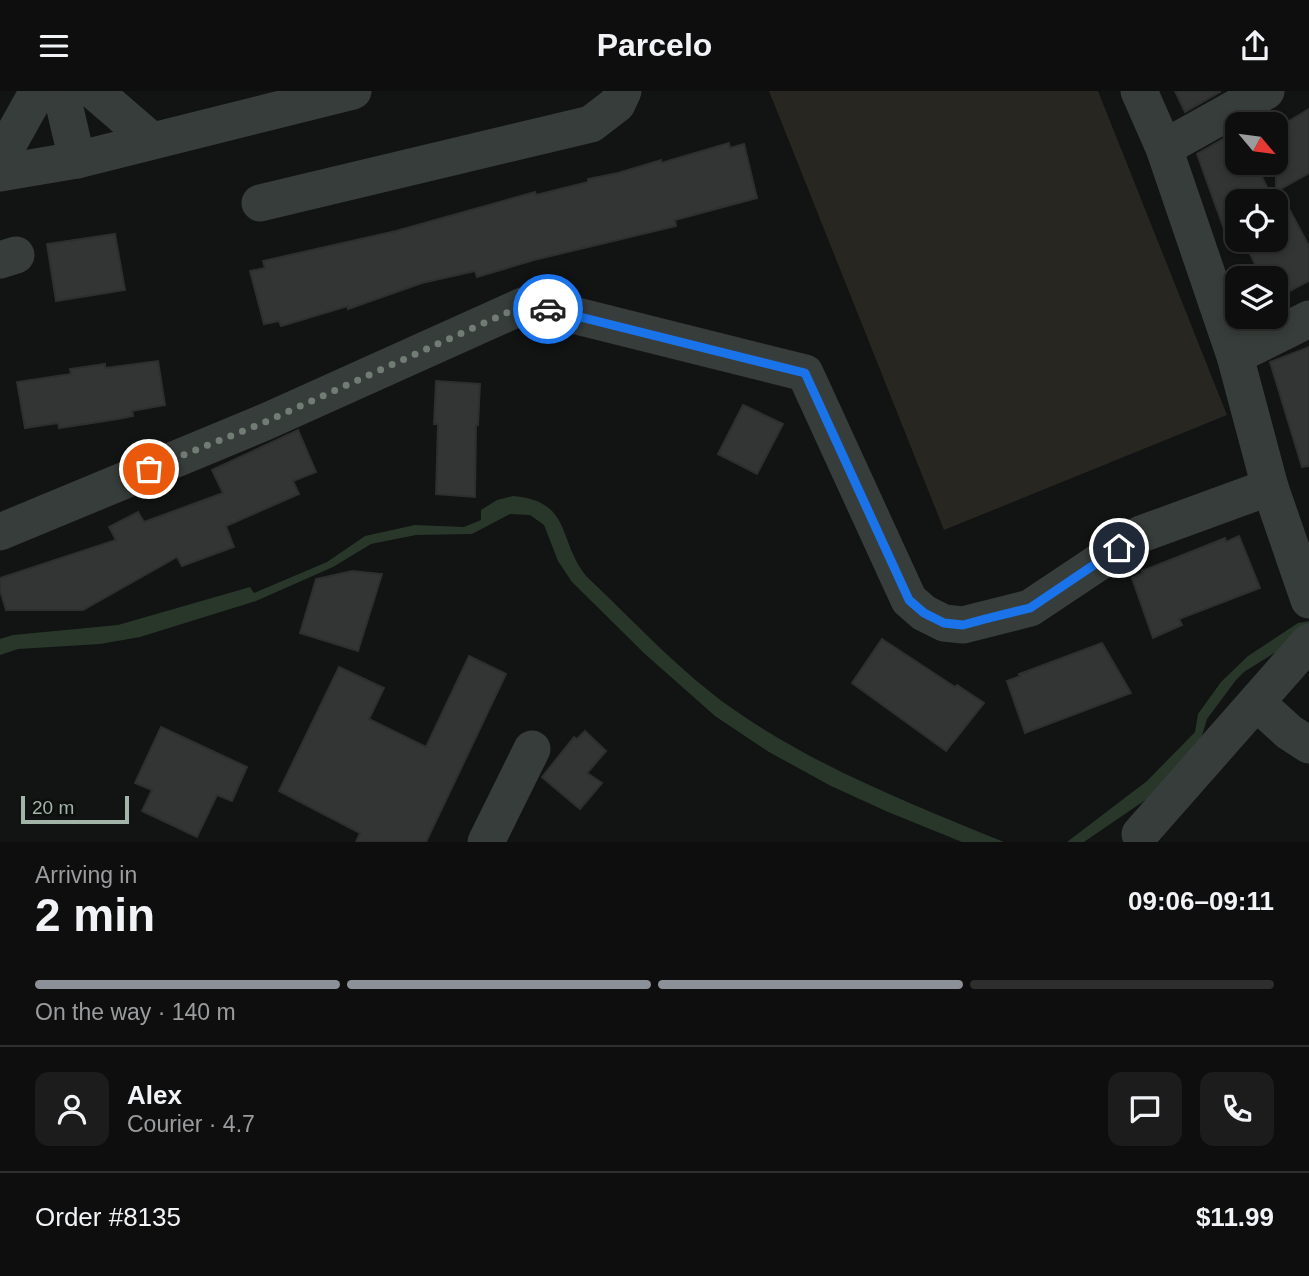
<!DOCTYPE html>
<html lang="en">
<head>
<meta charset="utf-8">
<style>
  :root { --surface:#0e0e0e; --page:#1c1c1c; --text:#f1f3f6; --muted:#9b9c9e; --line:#2e2e2e; --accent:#8c9099 }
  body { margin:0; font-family:Helvetica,sans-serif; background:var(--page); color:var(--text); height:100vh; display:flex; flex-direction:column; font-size:26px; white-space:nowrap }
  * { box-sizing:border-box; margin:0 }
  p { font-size:23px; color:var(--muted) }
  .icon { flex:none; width:38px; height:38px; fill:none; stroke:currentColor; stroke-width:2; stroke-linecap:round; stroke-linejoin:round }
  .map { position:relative; height:751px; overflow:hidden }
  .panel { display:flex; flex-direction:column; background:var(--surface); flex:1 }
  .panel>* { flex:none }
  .needle { width:46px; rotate:119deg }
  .tools { position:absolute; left:1225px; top:21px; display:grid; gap:14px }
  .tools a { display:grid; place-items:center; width:63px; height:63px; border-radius:14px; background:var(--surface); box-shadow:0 4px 10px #0003,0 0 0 2px var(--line); font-size:35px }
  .scale { position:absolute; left:21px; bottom:18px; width:108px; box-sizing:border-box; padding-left:7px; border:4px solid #a3b4a8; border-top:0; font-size:19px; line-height:24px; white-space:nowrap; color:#a3b4a8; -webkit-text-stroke:5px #0d0e0e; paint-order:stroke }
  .pin { position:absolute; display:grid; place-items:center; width:60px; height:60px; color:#fff; margin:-30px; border:4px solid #fff; border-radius:50%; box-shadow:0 2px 7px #0007 }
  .courier { position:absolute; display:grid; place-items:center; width:70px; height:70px; margin:-35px; border:5px solid #1a73e8; border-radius:50%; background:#fff; color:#222; box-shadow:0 2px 9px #0007 }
  .headline em { font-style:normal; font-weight:700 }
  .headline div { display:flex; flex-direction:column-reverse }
  .headline { display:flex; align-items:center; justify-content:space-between; height:119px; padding:0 35px }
  h1 { font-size:46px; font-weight:700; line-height:52px }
  .bar { display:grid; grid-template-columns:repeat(4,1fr); gap:10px 7px; align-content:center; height:84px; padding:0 35px }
  .bar i { height:9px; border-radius:5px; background:var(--line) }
  .bar .current { background:var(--accent) }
  .bar p { grid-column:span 4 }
  .line { display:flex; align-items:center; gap:18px; padding:0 35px; border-top:2px solid var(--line) }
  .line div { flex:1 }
  .round { display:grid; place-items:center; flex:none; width:74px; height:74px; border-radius:14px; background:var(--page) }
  header { display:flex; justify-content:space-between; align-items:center; height:91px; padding:0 35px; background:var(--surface); font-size:32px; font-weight:700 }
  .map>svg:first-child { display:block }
  .pitch { fill:#282620 }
  .water { fill:#283729 }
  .building { fill:#323533; stroke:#2c2f2e; stroke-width:2 }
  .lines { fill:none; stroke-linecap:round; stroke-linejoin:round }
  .minor { stroke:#373d3a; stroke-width:37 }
  .done { stroke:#707c74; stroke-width:7; stroke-dasharray:0 12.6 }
  .route { stroke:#1a73e8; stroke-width:9 }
</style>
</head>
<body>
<header><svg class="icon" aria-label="menu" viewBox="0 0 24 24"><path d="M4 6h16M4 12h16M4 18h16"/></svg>Parcelo<svg class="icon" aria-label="share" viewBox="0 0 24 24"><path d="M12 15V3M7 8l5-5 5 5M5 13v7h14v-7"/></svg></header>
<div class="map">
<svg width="1309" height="751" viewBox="0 0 1309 751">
  <rect width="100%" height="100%" fill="#121313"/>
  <path class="pitch" d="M 769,0 L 1098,0 L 1227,324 L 944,439 Z"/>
  <g class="water">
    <path d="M 513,405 C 573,410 557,450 587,486 C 634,530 680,581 733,618 C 816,676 911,713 1004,751 L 962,751 L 888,721 L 831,695 L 769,661 L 715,625 L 645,563 L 572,491 L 558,470 L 544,434 L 530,424 L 510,423 L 472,443 L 416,444 L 371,453 L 333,476 L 256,510 L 140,546 L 100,553 L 18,558 L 0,564 L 0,548 L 13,544 L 118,534 L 250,496 L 254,502 L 327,471 L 365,445 L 415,434 L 464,436 L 481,429 L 481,419 L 497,409 Z"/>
    <path d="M 1309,530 L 1309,543 L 1300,546 L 1244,581 L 1236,589 L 1207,628 L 1201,648 L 1160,699 L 1084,751 L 1067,751 L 1147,690 L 1195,641 L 1198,623 L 1221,591 L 1248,565 L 1298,532 Z"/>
  </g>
  <g class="building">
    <path d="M 1175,0 L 1220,0 L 1220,1 L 1185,21 Z"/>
    <path d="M 1309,18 L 1309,82 L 1279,99 L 1309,155 L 1309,190 L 1276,207 L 1276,187 L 1262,187 L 1243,149 L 1276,149 L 1276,38 Z"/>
    <path d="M 1237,40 L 1237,72 L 1255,72 L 1274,110 L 1237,110 L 1237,138 L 1235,134 L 1224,138 L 1197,63 Z"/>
    <path d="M 729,52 L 730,57 L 744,53 L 757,107 L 675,129 L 676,135 L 534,169 L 477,186 L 475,180 L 422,192 L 348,218 L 348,215 L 281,235 L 279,230 L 264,233 L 250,180 L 265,177 L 263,170 L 396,140 L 535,101 L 536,104 L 588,91 L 588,88 L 618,82 L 661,69 L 661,72 Z"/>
    <path d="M 115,143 L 125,199 L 56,210 L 47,153 Z"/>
    <path d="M 1309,256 L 1309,375 L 1302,376 L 1270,271 Z"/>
    <path d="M 158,270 L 165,314 L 132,320 L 133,325 L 118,328 L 59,337 L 58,332 L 25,337 L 17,291 L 71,283 L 70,278 L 105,273 L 105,277 Z"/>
    <path d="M 436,290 L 480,293 L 478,334 L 476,334 L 475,406 L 436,403 L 438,333 L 434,333 Z"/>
    <path d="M 743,314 L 783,333 L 757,383 L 718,363 Z"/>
    <path d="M 298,339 L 316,381 L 293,390 L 299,403 L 226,435 L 234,456 L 182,475 L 177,466 L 83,519 L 6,519 L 0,499 L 0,487 L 116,449 L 109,436 L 138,421 L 144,431 L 223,402 L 212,379 Z"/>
    <path d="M 1239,445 L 1260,497 L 1179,528 L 1182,534 L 1153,547 L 1132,487 L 1143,482 L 1142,480 L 1225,447 L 1226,451 Z"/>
    <path d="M 352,480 L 382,483 L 358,560 L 300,542 L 316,488 Z"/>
    <path d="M 882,548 L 955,596 L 957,594 L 984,612 L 946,660 L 852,592 Z"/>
    <path d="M 1102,552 L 1131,602 L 1025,642 L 1007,590 L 1020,585 L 1019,583 Z"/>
    <path d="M 469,565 L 506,583 L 426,751 L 356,751 L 360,742 L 279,700 L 339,576 L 384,597 L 369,628 L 426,656 Z"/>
    <path d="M 161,636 L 247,676 L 232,710 L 217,704 L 197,746 L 142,720 L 152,699 L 135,692 Z"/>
    <path d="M 585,640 L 606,660 L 587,682 L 602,692 L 580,718 L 542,686 L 574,646 L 577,648 Z"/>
  </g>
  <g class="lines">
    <g class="minor">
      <path d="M 63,0 L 62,5 L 77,69"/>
      <path d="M 94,0 L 152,50"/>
      <path d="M 1139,0 L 1164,57 L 1235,265 L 1270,396 L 1309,509"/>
      <path d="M 1164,57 L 1266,0"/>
      <path d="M 0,68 L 38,0"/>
      <path d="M 0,82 L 77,69 L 353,0"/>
      <path d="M 260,112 L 591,33 L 617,13 L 623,0"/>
      <path d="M 0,169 L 16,164"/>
      <path d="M 1235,265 L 1309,228"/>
      <path d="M 0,441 L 265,331 L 525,214 L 549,218 L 805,282 L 909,509 L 924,522 L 944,532 L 963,534 L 1030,517 L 1141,443 L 1270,396"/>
      <path d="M 1257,612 L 1289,641 L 1309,654"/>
      <path d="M 1140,743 L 1309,551"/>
      <path d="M 486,751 L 532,658"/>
    </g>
  </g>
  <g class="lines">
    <path class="done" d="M 149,378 L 265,331 L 524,214 L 548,218"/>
    <path class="route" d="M 548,218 L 805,282 L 909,509 L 924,522 L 944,532 L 963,534 L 985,528 L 1030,517 L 1119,457"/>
  </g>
</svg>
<div class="tools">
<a><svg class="needle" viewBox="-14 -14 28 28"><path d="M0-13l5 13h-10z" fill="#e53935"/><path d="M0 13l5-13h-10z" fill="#9b9c9e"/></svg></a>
<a><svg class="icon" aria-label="locate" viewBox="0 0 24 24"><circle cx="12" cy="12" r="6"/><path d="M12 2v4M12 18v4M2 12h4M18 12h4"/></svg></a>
<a><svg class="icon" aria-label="layers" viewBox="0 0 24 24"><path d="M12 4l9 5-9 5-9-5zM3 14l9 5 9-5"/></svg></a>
</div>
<div class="scale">20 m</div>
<div class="pin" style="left:149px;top:378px;background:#ea580c"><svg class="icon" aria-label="bag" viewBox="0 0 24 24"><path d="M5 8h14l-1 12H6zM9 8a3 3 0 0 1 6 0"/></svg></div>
<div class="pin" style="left:1119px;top:457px;background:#1f2937"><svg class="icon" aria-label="home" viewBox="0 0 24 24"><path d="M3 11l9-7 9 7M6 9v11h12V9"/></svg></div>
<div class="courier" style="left:548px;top:218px"><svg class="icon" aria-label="car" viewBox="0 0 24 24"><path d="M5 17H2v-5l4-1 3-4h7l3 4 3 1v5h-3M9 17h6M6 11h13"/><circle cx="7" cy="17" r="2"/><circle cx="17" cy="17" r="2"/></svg></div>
</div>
<section class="panel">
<div class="headline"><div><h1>2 min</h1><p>Arriving in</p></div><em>09:06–09:11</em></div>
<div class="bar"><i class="current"></i><i class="current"></i><i class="current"></i><i></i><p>On the way · 140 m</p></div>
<div class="line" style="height:126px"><a class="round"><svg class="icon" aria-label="person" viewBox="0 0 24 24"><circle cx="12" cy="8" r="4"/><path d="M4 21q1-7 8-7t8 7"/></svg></a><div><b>Alex</b><p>Courier · 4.7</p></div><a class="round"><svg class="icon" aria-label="chat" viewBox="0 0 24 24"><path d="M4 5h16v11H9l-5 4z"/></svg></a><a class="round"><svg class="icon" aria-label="phone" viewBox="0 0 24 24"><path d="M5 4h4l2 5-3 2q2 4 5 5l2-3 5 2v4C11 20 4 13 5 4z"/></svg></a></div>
<div class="line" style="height:91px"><div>Order #8135</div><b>$11.99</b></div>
</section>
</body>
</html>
